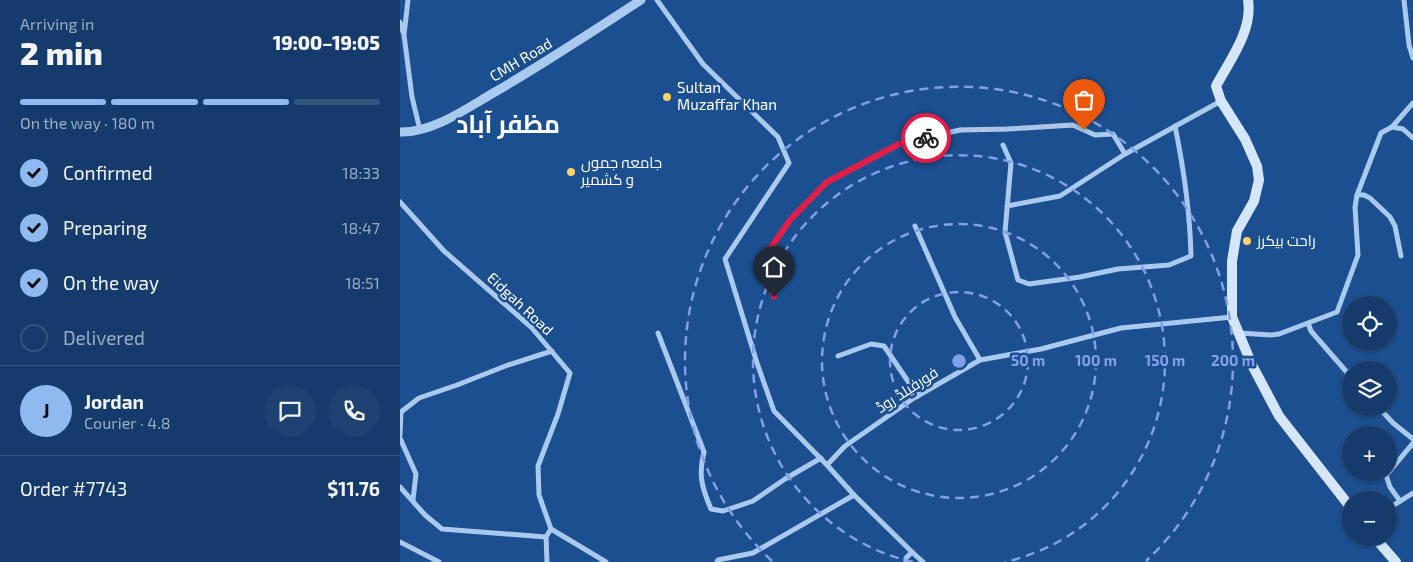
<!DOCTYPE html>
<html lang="en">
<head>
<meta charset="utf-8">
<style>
  :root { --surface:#143b6b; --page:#1d4271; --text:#f1f3f6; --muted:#9dadc1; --line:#33557e; --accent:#90b9f0 }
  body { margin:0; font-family:"Exo 2",Cairo,sans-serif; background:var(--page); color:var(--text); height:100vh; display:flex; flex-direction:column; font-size:19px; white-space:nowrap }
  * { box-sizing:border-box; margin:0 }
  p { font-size:16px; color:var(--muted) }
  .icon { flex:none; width:28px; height:28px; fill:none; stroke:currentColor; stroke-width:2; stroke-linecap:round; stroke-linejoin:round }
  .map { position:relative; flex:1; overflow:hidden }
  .drawer { display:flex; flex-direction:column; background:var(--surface); width:400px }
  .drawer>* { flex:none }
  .fabs { position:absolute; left:942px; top:296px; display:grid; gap:10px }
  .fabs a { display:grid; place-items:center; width:55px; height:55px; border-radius:50%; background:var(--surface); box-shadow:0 1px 4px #0004,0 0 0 1px var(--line); font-size:25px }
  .pin { position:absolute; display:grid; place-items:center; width:42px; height:42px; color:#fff; margin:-51px -21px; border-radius:50% 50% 50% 0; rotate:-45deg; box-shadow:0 0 5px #0007 }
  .pin .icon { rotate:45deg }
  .courier { position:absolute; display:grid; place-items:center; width:50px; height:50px; margin:-25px; border:4px solid #e11d48; border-radius:50%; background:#fff; color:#222; box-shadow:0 1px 6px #0007 }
  .head em { font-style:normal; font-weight:800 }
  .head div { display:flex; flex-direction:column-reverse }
  .head { display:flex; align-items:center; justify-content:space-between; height:85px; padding:0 20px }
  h1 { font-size:32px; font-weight:800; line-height:38px }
  .bar { display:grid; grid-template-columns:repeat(4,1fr); gap:8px 5px; align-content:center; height:60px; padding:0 20px }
  .bar i { height:6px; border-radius:4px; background:var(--line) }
  .bar .on { background:var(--accent) }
  .bar p { grid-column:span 4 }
  .line { display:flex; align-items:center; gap:12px; padding:0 20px; border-top:1px solid var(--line) }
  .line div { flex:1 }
  .round { display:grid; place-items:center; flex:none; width:52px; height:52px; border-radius:26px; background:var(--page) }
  ol { padding:0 20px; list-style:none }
  li { display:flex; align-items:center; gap:15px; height:55px }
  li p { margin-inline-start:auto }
  li .icon { padding:5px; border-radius:50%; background:var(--accent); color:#111; stroke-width:4 }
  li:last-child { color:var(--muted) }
  li i { width:28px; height:28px; border:2px solid var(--line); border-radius:50% }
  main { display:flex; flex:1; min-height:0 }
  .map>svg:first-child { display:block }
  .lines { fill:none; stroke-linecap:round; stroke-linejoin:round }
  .minor { stroke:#a9c9ee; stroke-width:5 }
  .tertiary { stroke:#a9c9ee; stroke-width:9 }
  .secondary { stroke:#d6e6fa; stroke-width:10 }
  .done { stroke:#afc1d8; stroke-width:5; stroke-dasharray:0 9 }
  .route { stroke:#e11d48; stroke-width:6 }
  .ring { fill:none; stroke:#839eea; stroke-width:2.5; stroke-dasharray:9 6 }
  .poi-dot { fill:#ffd166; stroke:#1b4f8f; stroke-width:2 }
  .labels { text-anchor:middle; stroke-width:5; stroke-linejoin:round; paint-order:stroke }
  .street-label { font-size:15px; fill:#fff; stroke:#1b4f8f }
  .poi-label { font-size:15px; fill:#fff; stroke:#1b4f8f; text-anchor:start }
  .town-label { font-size:25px; font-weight:bold; fill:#fff; stroke:#1b4f8f }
  .centre { fill:#839eea; stroke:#1b4f8f; stroke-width:2.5 }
  .ring-label { font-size:15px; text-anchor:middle; font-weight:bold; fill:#839eea; stroke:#1b4f8f; stroke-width:5; stroke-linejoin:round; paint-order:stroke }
</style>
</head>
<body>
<main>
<section class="drawer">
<div class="head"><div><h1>2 min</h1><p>Arriving in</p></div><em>19:00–19:05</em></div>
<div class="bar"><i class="on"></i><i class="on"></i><i class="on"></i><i></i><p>On the way · 180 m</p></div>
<ol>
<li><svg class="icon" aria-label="check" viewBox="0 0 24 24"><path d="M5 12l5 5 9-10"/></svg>Confirmed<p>18:33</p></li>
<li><svg class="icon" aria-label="check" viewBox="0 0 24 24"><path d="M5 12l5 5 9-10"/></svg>Preparing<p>18:47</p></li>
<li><svg class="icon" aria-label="check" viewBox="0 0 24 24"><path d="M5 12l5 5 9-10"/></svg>On the way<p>18:51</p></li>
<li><i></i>Delivered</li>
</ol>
<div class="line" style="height:90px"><b class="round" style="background:var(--accent);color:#111">J</b><div><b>Jordan</b><p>Courier · 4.8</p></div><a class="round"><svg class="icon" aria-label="chat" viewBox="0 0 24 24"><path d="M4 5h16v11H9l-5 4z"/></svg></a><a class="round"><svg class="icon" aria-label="phone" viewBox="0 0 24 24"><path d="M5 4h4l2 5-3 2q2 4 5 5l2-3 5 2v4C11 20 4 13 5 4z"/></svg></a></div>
<div class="line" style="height:65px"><div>Order #7743</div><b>$11.76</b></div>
</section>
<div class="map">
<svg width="1013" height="562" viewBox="0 0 1013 562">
  <rect width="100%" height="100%" fill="#1b4f8f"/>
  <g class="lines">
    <g class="minor">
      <path d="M 8,0 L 4,35 L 12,97 L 20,130"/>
      <path d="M 257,0 L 303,64 L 378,137 L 389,163 L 325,259 L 357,363 L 374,411 L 427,465"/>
      <path d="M 1004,0 L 1009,45 L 1013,58"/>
      <path d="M 0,22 L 3,32"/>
      <path d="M 992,127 L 1013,103"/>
      <path d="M 603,145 L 611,163 L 605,232 L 618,280 L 629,284 L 680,277 L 718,269 L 769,265 L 791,256 C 790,211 784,170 775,126"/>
      <path d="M 957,195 L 981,133 L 992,127 L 1003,129 L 1013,138"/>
      <path d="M 0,202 L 44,251 L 131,327 L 170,373 L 158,414 L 138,466 L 139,495 L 151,529"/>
      <path d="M 607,206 L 660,196 L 725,154 L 821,101"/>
      <path d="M 515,226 L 555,317 L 580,360"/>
      <path d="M 374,297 L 364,258 L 390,220 L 427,182 L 499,144 L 560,130 L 608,129 L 673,125 L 695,135 L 713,134 L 725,154"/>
      <path d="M 908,323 L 911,331 L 951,377"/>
      <path d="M 258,333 L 304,452 C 298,475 302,488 311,509 L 323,511 L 353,501 L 385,479 L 421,458"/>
      <path d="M 839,333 L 871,335 L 879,334 L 937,312 L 958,255 L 955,207 L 957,195 L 964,195 L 970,198 L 990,217 L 995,226 L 1001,256"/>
      <path d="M 438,356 L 471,344 L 484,346 L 518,396"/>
      <path d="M 979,408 L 993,423 L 1013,439"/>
      <path d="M 0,435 L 1,412 L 19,398 L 57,385 L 108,365 L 152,351"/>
      <path d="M 0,438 L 16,474 L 13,500"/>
      <path d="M 988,472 L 986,475 L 990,487 L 1000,501"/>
      <path d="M 989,472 L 1013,443"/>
      <path d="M 0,487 L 25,515 L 42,529 L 146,537 L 151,529"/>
      <path d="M 454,495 L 512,552 L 506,558 L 506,562"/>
      <path d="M 989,508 L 1013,493"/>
      <path d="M 151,529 L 206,562"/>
      <path d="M 146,537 L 147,562"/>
      <path d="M 0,542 L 39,562"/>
      <path d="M 512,552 L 523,562"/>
      <path d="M 317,562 L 318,560 L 353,553 L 454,495 L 427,465 L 445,446 L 514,398 L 580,360 L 641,349 L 721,328 L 832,317"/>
    </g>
    <path class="tertiary" d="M 0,132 C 33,133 67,108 95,92 C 145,63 193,31 241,0"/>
    <g class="secondary">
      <path d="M 848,0 C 853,30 830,60 816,86 L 821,101 L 845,139 L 857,166 L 859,180 L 854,201 L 837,231 L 832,261 L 832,317 L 852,365 L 879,416 L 951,508"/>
      <path d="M 975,538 L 996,562"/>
    </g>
  </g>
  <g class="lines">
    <path class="done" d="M 526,138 L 560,130 L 608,129 L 673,125 L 684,130"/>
    <path class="route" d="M 374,297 L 364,258 L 390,220 L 427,182 L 499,144 L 526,138"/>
  </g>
  <g class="ring">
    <circle cx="559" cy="361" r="69"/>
    <circle cx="559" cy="361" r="137"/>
    <path d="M513 562A206 206 0 1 1 605 562"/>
    <path d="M372 561A274 274 0 1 1 746 561"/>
  </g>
  <g class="poi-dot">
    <circle cx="267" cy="97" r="5"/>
    <circle cx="171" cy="172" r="5"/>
    <circle cx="847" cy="241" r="5"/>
  </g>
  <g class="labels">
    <g class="street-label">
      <text transform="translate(121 60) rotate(-31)" y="5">CMH Road</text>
      <text transform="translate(120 304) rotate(43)" y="5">Eidgah Road</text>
      <text transform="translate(507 390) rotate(-33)" y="5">فورفیلڈ روڈ</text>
    </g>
    <g class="poi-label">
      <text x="277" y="93">Sultan<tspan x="277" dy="17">Muzaffar Khan</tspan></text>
      <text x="181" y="168">جامعہ جموں<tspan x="181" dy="17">و کشمیر</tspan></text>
      <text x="857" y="246">راحت بیکرز</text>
    </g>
    <g class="town-label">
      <text x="108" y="133">مظفر آباد</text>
    </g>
  </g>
  <circle cx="559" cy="361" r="8" class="centre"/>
  <g class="ring-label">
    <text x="628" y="366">50 m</text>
    <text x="696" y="366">100 m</text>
    <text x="765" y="366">150 m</text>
    <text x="833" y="366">200 m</text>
  </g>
</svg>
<div class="fabs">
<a><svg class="icon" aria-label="locate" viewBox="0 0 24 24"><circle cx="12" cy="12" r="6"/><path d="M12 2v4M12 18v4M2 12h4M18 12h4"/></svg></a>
<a><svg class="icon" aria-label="layers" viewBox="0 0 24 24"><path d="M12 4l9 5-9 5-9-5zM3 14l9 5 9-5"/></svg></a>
<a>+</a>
<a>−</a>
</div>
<div class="pin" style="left:684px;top:130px;background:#ea580c"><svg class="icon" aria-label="bag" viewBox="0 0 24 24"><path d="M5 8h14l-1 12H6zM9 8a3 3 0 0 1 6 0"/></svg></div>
<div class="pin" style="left:374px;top:297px;background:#1f2937"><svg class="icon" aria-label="home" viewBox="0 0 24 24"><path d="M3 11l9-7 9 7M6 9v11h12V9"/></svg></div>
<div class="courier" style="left:526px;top:138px"><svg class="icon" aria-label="bike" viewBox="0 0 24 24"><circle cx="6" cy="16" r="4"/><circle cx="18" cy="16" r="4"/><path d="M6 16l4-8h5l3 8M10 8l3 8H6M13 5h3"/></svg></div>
</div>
</main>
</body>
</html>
